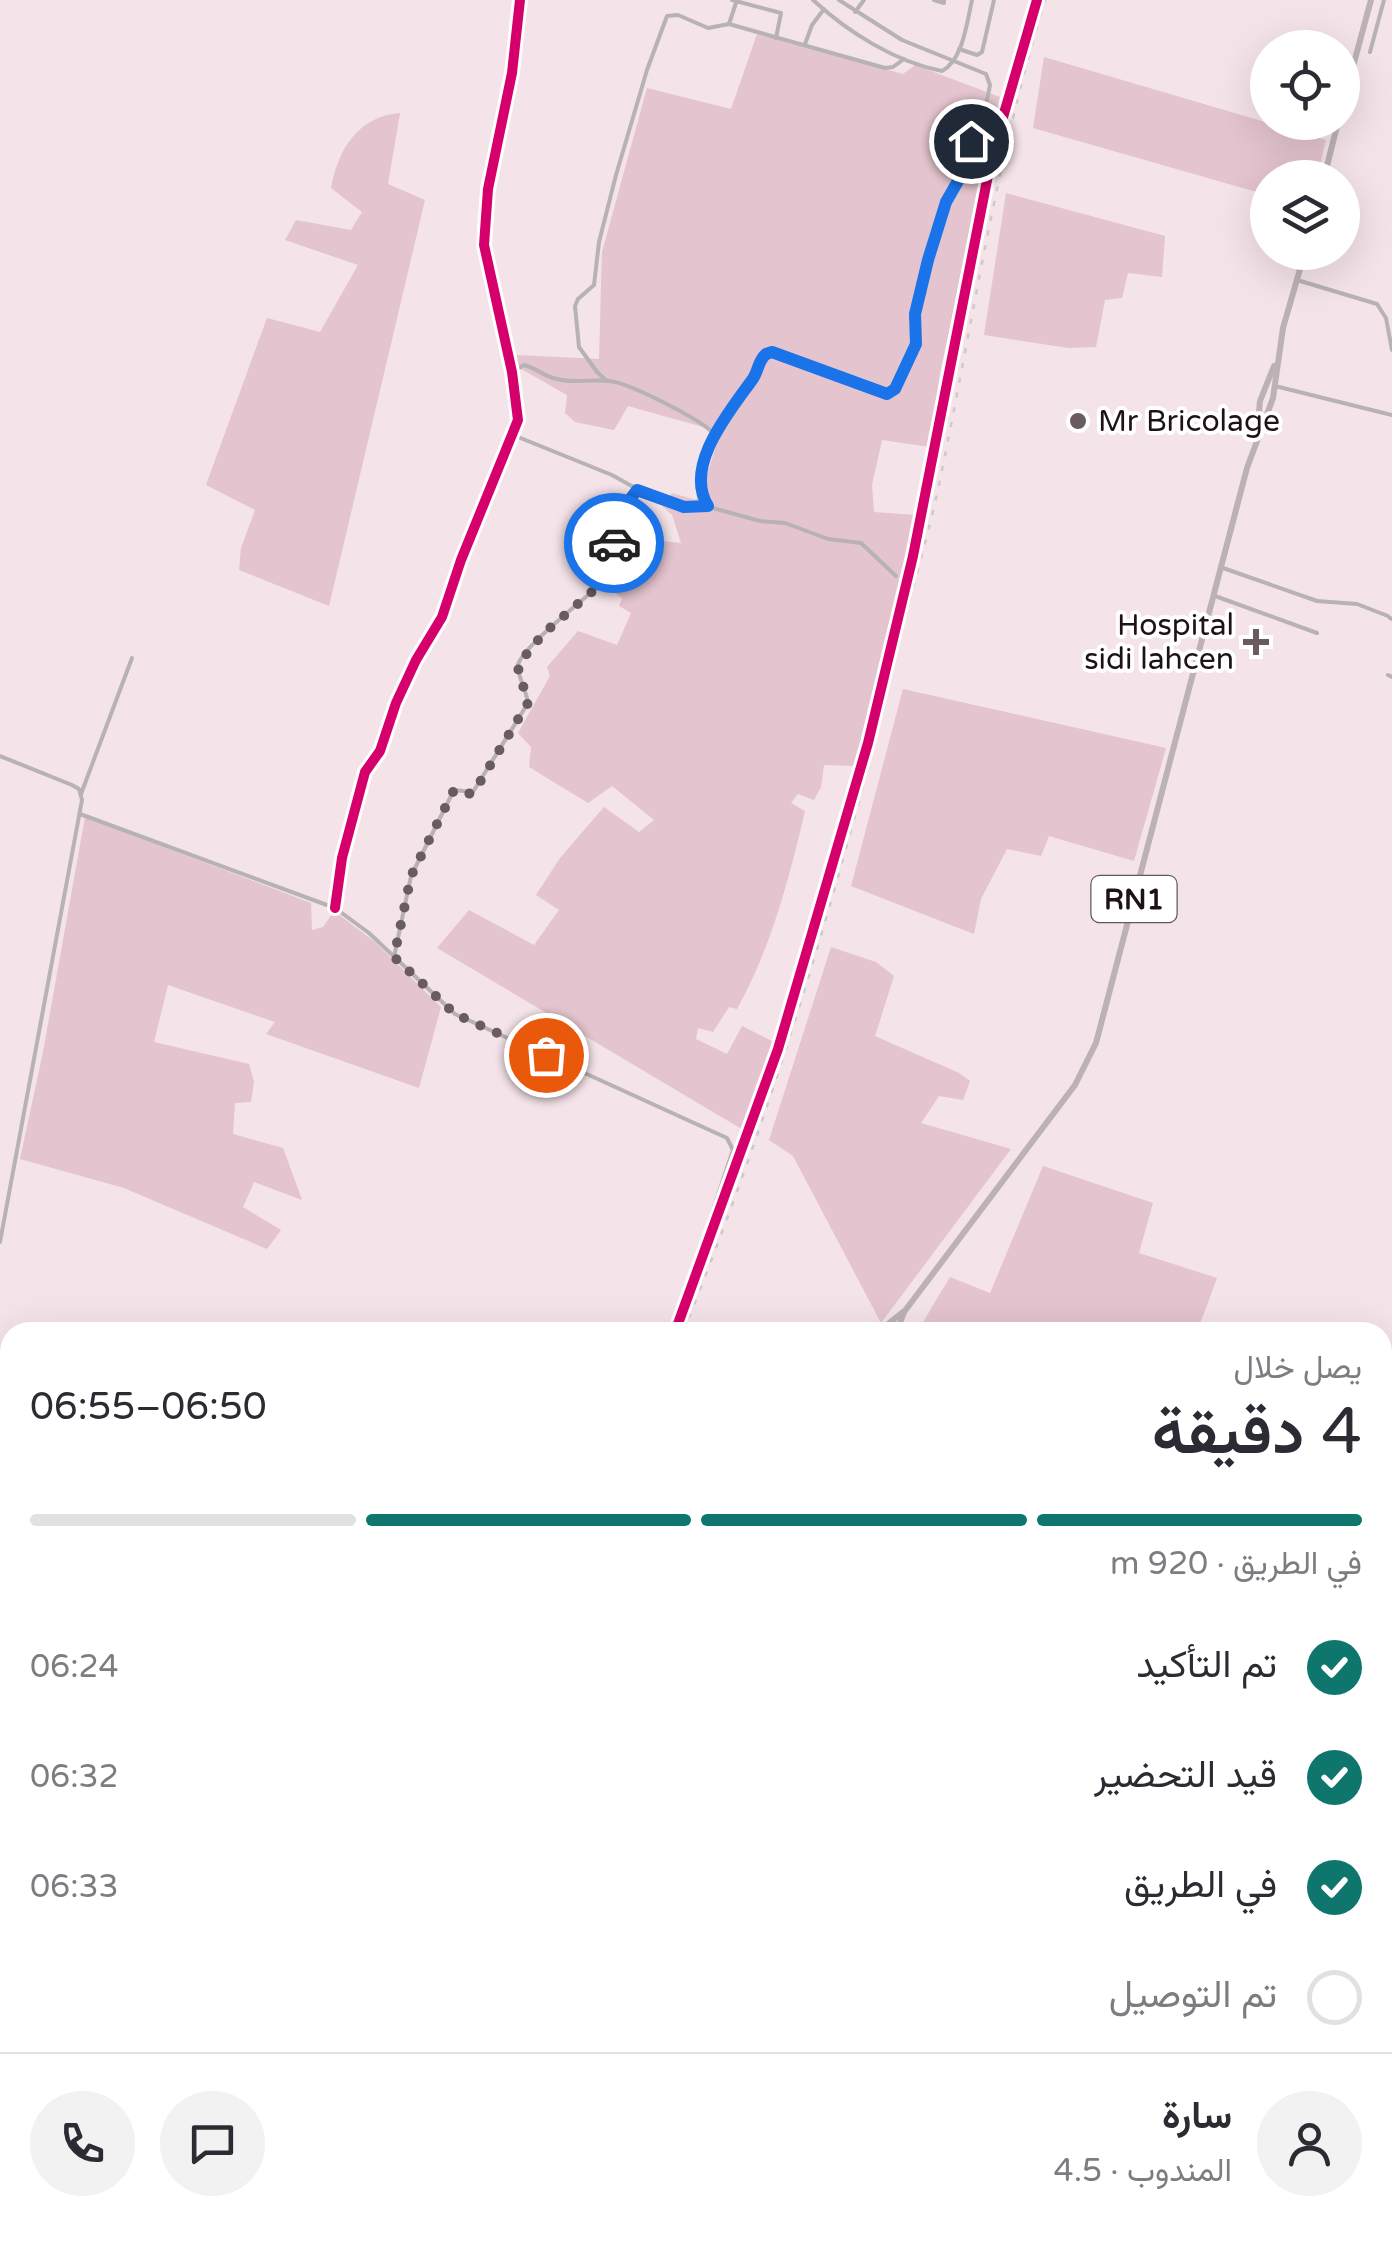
<!DOCTYPE html>
<html lang="ar">
<head>
<meta charset="utf-8">
<style>
  :root { --surface:#fff; --page:#f2f2f3; --text:#2b2b33; --muted:#7c7c81; --line:#e1e1e2; --accent:#0f766e }
  body { margin:0; font-family:"Varela Round",Vazirmatn,sans-serif; background:var(--page); color:var(--text); direction:rtl; height:100vh; display:flex; flex-direction:column; font-size:38px; white-space:nowrap }
  * { box-sizing:border-box; margin:0 }
  p { font-size:32px; color:var(--muted) }
  .icon { flex:none; width:55px; height:55px; fill:none; stroke:currentColor; stroke-width:2; stroke-linecap:round; stroke-linejoin:round }
  .map { position:relative; flex:1; overflow:hidden; direction:ltr }
  .panel { position:absolute; left:0px; top:1322px; width:1392px; height:932px; display:flex; flex-direction:column; background:var(--surface); border-radius:30px 30px 0 0; box-shadow:0 10px 40px #0002; direction:rtl }
  .panel>* { flex:none }
  .buttons { position:absolute; left:1250px; top:30px; display:grid; gap:20px }
  .buttons a { display:grid; place-items:center; width:110px; height:110px; border-radius:50%; background:var(--surface); box-shadow:0 10px 40px #0002; font-size:50px }
  .pin { position:absolute; display:grid; place-items:center; width:85px; height:85px; color:#fff; margin:-42px; border:5px solid #fff; border-radius:50%; box-shadow:0 2px 10px #0007 }
  .courier { position:absolute; display:grid; place-items:center; width:100px; height:100px; margin:-50px; border:8px solid #1a73e8; border-radius:50%; background:#fff; color:#222; box-shadow:0 2px 12px #0007 }
  .summary em { font-style:normal; font-weight:600 }
  .summary div { display:flex; flex-direction:column-reverse }
  .summary { display:flex; align-items:center; justify-content:space-between; height:170px; padding:0 30px }
  h1 { font-size:65px; font-weight:600; line-height:75px }
  .bar { display:grid; grid-template-columns:repeat(4,1fr); gap:15px 10px; align-content:center; height:120px; padding:0 30px }
  .bar i { height:12px; border-radius:8px; background:var(--line) }
  .bar .current { background:var(--accent) }
  .bar p { grid-column:span 4 }
  .line { display:flex; align-items:center; gap:25px; padding:0 30px; border-top:2px solid var(--line) }
  .line div { flex:1 }
  .round { display:grid; place-items:center; flex:none; width:105px; height:105px; border-radius:52px; background:var(--page) }
  ol { padding:0 30px; list-style:none }
  li { display:flex; align-items:center; gap:30px; height:110px }
  li p { margin-inline-start:auto }
  li .icon { padding:10px; border-radius:50%; background:var(--accent); color:#fff; stroke-width:4 }
  li:last-child { color:var(--muted) }
  li i { width:55px; height:55px; border:5px solid var(--line); border-radius:50% }
  .map>svg:first-child { display:block }
  .green { fill:#e4c4ce }
  .lines { fill:none; stroke-linecap:round; stroke-linejoin:round }
  .minor { stroke:#b7b2b4; stroke-width:4 }
  .tertiary { stroke:#b7b2b4; stroke-width:5 }
  .primary { stroke:#bcb2b5; stroke-width:6 }
  .rail { stroke:#cec9ca; stroke-width:2.5; stroke-dasharray:5 10; stroke-linecap:butt }
  .cycleway-casing { stroke:#fff; stroke-width:16 }
  .cycleway { stroke:#d6006c; stroke-width:10 }
  .done { stroke:#695b60; stroke-width:10; stroke-dasharray:0 18 }
  .route { stroke:#1a73e8; stroke-width:12 }
  .poi-dot { fill:#695b60; stroke:#fff; stroke-width:4 }
  .labels { text-anchor:middle; stroke-width:8; stroke-linejoin:round; paint-order:stroke }
  .shield { fill:#fff; stroke:#62595c; stroke-width:2.5 }
  .shield-label { font-size:28px; font-weight:bold; fill:#1e1216 }
  .poi-label { font-size:30px; fill:#1e1216; stroke:#fff; text-anchor:start }
</style>
</head>
<body>
<div class="map">
<svg width="1392" height="2253" viewBox="0 0 1392 2253">
  <rect width="100%" height="100%" fill="#f4e3e8"/>
  <g class="green">
    <path d="M 757,34 L 903,74 L 915,65 L 1000,97 L 940,373 L 930,447 L 882,440 L 872,485 L 874,512 L 916,515 L 856,766 L 824,765 L 821,787 L 814,800 L 798,794 L 791,803 L 805,811 C 789,879 771,948 737,1009 L 729,1007 L 713,1032 L 698,1028 L 696,1039 L 727,1054 L 742,1026 L 774,1042 L 745,1131 L 437,948 L 469,910 L 534,945 L 559,910 L 536,895 L 560,858 L 604,807 L 639,832 L 654,820 L 612,786 L 588,803 L 529,767 L 531,747 L 518,733 L 550,676 L 547,667 L 578,631 L 617,645 L 631,613 L 619,606 L 622,598 L 604,584 L 619,564 L 640,569 L 653,540 L 681,543 L 672,515 L 662,506 L 672,493 L 696,500 C 708,478 712,455 721,432 L 628,406 L 614,430 L 575,422 L 565,413 L 567,395 L 516,366 L 516,355 L 599,359 L 602,252 L 647,88 L 731,109 Z"/>
    <path d="M 1044,57 L 1326,140 L 1317,177 L 1268,178 L 1267,195 L 1033,128 Z"/>
    <path d="M 400,113 L 388,184 L 425,200 L 329,606 L 239,570 L 241,548 L 255,510 L 206,485 L 267,318 L 320,332 L 358,265 L 285,240 L 296,220 L 351,230 L 362,212 L 331,188 C 338,150 358,116 400,113 Z"/>
    <path d="M 1006,193 L 1165,236 L 1162,277 L 1128,273 L 1122,298 L 1105,300 L 1096,347 L 1068,348 L 984,335 Z"/>
    <path d="M 903,689 L 1166,748 L 1134,861 L 1049,836 L 1041,856 L 1007,849 L 981,899 L 974,934 L 851,886 Z"/>
    <path d="M 85,817 L 311,903 L 312,930 L 323,927 L 334,911 L 375,942 L 441,1007 L 419,1088 L 266,1034 L 275,1022 L 168,985 L 154,1042 L 249,1064 L 254,1082 L 251,1102 L 235,1103 L 233,1134 L 283,1148 L 302,1200 L 254,1182 L 243,1207 L 281,1230 L 267,1249 L 124,1188 L 20,1159 L 43,1052 Z"/>
    <path d="M 831,947 L 876,962 L 894,976 L 875,1036 L 959,1073 L 970,1081 L 963,1100 L 939,1096 L 921,1123 L 1011,1149 L 881,1323 L 793,1156 L 769,1140 Z"/>
    <path d="M 1043,1166 L 1153,1203 L 1139,1253 L 1217,1278 L 1197,1332 L 917,1332 L 950,1277 L 990,1293 Z"/>
  </g>
  <g class="lines">
    <g class="minor">
      <path d="M 732,0 L 781,13 L 776,38"/>
      <path d="M 813,0 C 848,32 895,62 942,71 C 963,60 967,22 972,0"/>
      <path d="M 934,0 L 944,3 L 944,0"/>
      <path d="M 855,12 L 864,0"/>
      <path d="M 729,24 L 737,0"/>
      <path d="M 805,44 L 812,25 L 824,9"/>
      <path d="M 959,49 L 977,55 L 982,52 L 994,0"/>
      <path d="M 1370,52 L 1384,0"/>
      <path d="M 1297,280 L 1377,304 L 1386,318 L 1392,350"/>
      <path d="M 512,372 L 524,365 C 535,368 543,375 553,378 C 571,384 591,379 609,381 C 627,382 703,420 715,435 C 708,457 694,481 706,504"/>
      <path d="M 607,381 L 597,372 L 579,347 L 575,306 L 578,299 L 594,285 L 599,242 L 616,175 L 647,70 L 667,16 L 678,15 L 708,28 L 729,24 L 885,68 L 893,67 L 904,59"/>
      <path d="M 1275,386 L 1392,415"/>
      <path d="M 513,435 L 612,475 L 637,489"/>
      <path d="M 715,435 L 755,376 L 758,363 L 766,353 L 771,352 L 887,393 L 895,389 L 916,344 L 915,314 L 928,260 L 946,202 L 960,180 L 969,145 L 983,120 L 990,85 L 986,74 L 902,40 L 839,0"/>
      <path d="M 1223,568 L 1317,601 L 1357,604 L 1388,616"/>
      <path d="M 1215,596 L 1317,633"/>
      <path d="M 1390,618 L 1392,619"/>
      <path d="M 1388,675 L 1392,677"/>
      <path d="M 0,756 L 72,785 L 79,789 L 82,800 L 0,1242"/>
      <path d="M 81,794 L 132,658"/>
      <path d="M 80,814 L 335,908 L 369,933 L 455,1014 L 727,1138 L 733,1150 L 697,1258"/>
      <path d="M 335,908 L 342,858 L 365,772 L 380,751 L 396,703 L 416,660 L 442,617 L 461,560 L 518,420 L 512,372 L 484,245 L 488,189 L 512,73 L 520,0"/>
      <path d="M 394,957 L 411,876 L 454,790 L 473,792 L 528,703 C 527,692 517,675 518,665 C 521,648 587,597 602,583 C 620,565 613,560 613,540 C 614,523 627,503 637,490 L 685,507 L 702,505 L 760,521 L 785,523 L 828,539 L 861,543 L 896,576"/>
      <path d="M 675,1332 L 778,1049 L 868,743 L 913,556 L 992,155 L 1037,0"/>
      <path d="M 1382,1397 L 1392,1400"/>
      <path d="M 1382,1488 L 1392,1467"/>
      <path d="M 1382,1635 L 1392,1638"/>
      <path d="M 0,1669 L 10,1670"/>
      <path d="M 1382,1693 L 1392,1695"/>
      <path d="M 0,1893 L 10,1895"/>
      <path d="M 1382,2003 L 1392,2009"/>
      <path d="M 351,2245 L 369,2253"/>
      <path d="M 532,2245 L 544,2253"/>
      <path d="M 201,2252 L 202,2253"/>
      <path d="M 160,2253 L 168,2245"/>
      <path d="M 296,2253 L 300,2245"/>
      <path d="M 403,2253 L 408,2245"/>
      <path d="M 480,2253 L 481,2250"/>
    </g>
    <g class="tertiary">
      <path d="M 865,2245 L 874,2253"/>
      <path d="M 440,2253 L 441,2245"/>
    </g>
    <g class="primary">
      <path d="M 1342,107 L 1371,0"/>
      <path d="M 1324,178 L 1338,122"/>
      <path d="M 1257,435 L 1260,401 L 1274,366"/>
      <path d="M 897,1331 L 904,1312 L 1075,1085 L 1096,1043 L 1247,468 L 1273,398 L 1283,328 L 1305,252"/>
      <path d="M 878,1332 L 903,1312"/>
      <path d="M 278,2253 L 284,2245"/>
    </g>
    <g class="rail">
      <path d="M 683,1332 C 776,1104 846,866 903,626 C 914,582 927,539 937,494 C 972,329 995,162 1045,0"/>
      <path d="M 185,2253 L 194,2245"/>
    </g>
    <g class="cycleway-casing">
      <g id="cycleway">
        <path d="M 335,908 L 342,858 L 365,772 L 380,751 L 396,703 L 416,660 L 442,617 L 461,560 L 518,420 L 512,372 L 484,245 L 488,189 L 512,73 L 520,0"/>
        <path d="M 675,1332 L 778,1049 L 868,743 L 913,556 L 992,155 L 1037,0"/>
      </g>
    </g>
    <use href="#cycleway" class="cycleway"/>
  </g>
  <g class="lines">
    <path class="done" d="M 546,1055 L 455,1014 L 394,957 L 411,876 L 454,790 L 471,794 L 480,782 L 528,703 L 518,668 L 520,662 L 544,633 L 601,584 L 615,564 L 614,543"/>
    <path class="route" d="M 614,543 L 625,506 L 637,490 L 684,507 L 708,506 C 683,466 730,411 752,380 C 759,371 757,362 766,354 L 772,352 L 887,394 L 895,389 L 916,344 L 915,314 L 928,260 L 946,202 L 962,174 L 971,141"/>
  </g>
  <g class="poi-dot">
    <circle cx="1078" cy="421" r="10"/>
    <path d="M1251 627h10v10h10v10h-10v10h-10v-10h-10v-10h10z"/>
  </g>
  <g class="labels">
    <rect class="shield" x="1091.5" y="876" width="85" height="46" rx="8"/>
    <g class="shield-label">
      <text x="1134" y="909">RN1</text>
    </g>
    <g class="poi-label">
      <text x="1098" y="431">Mr Bricolage</text>
      <text x="1234" y="635" text-anchor="end">Hospital<tspan x="1234" dy="34">sidi lahcen</tspan></text>
    </g>
  </g>
</svg>
<div class="buttons">
<a><svg class="icon" aria-label="locate" viewBox="0 0 24 24"><circle cx="12" cy="12" r="6"/><path d="M12 2v4M12 18v4M2 12h4M18 12h4"/></svg></a>
<a><svg class="icon" aria-label="layers" viewBox="0 0 24 24"><path d="M12 4l9 5-9 5-9-5zM3 14l9 5 9-5"/></svg></a>
</div>
<div class="pin" style="left:546px;top:1055px;background:#ea580c"><svg class="icon" aria-label="bag" viewBox="0 0 24 24"><path d="M5 8h14l-1 12H6zM9 8a3 3 0 0 1 6 0"/></svg></div>
<div class="pin" style="left:971px;top:141px;background:#1f2937"><svg class="icon" aria-label="home" viewBox="0 0 24 24"><path d="M3 11l9-7 9 7M6 9v11h12V9"/></svg></div>
<div class="courier" style="left:614px;top:543px"><svg class="icon" aria-label="car" viewBox="0 0 24 24"><path d="M5 17H2v-5l4-1 3-4h7l3 4 3 1v5h-3M9 17h6M6 11h13"/><circle cx="7" cy="17" r="2"/><circle cx="17" cy="17" r="2"/></svg></div>
<section class="panel">
<div class="summary"><div><h1>4 دقيقة</h1><p>يصل خلال</p></div><em>06:50–06:55</em></div>
<div class="bar"><i class="current"></i><i class="current"></i><i class="current"></i><i></i><p>في الطريق · 920 m</p></div>
<ol>
<li><svg class="icon" aria-label="check" viewBox="0 0 24 24"><path d="M5 12l5 5 9-10"/></svg>تم التأكيد<p>06:24</p></li>
<li><svg class="icon" aria-label="check" viewBox="0 0 24 24"><path d="M5 12l5 5 9-10"/></svg>قيد التحضير<p>06:32</p></li>
<li><svg class="icon" aria-label="check" viewBox="0 0 24 24"><path d="M5 12l5 5 9-10"/></svg>في الطريق<p>06:33</p></li>
<li><i></i>تم التوصيل</li>
</ol>
<div class="line" style="height:180px"><a class="round"><svg class="icon" aria-label="person" viewBox="0 0 24 24"><circle cx="12" cy="8" r="4"/><path d="M4 21q1-7 8-7t8 7"/></svg></a><div><b>سارة</b><p>المندوب · 4.5</p></div><a class="round"><svg class="icon" aria-label="chat" viewBox="0 0 24 24"><path d="M4 5h16v11H9l-5 4z"/></svg></a><a class="round"><svg class="icon" aria-label="phone" viewBox="0 0 24 24"><path d="M5 4h4l2 5-3 2q2 4 5 5l2-3 5 2v4C11 20 4 13 5 4z"/></svg></a></div>
</section>
</div>
</body>
</html>
